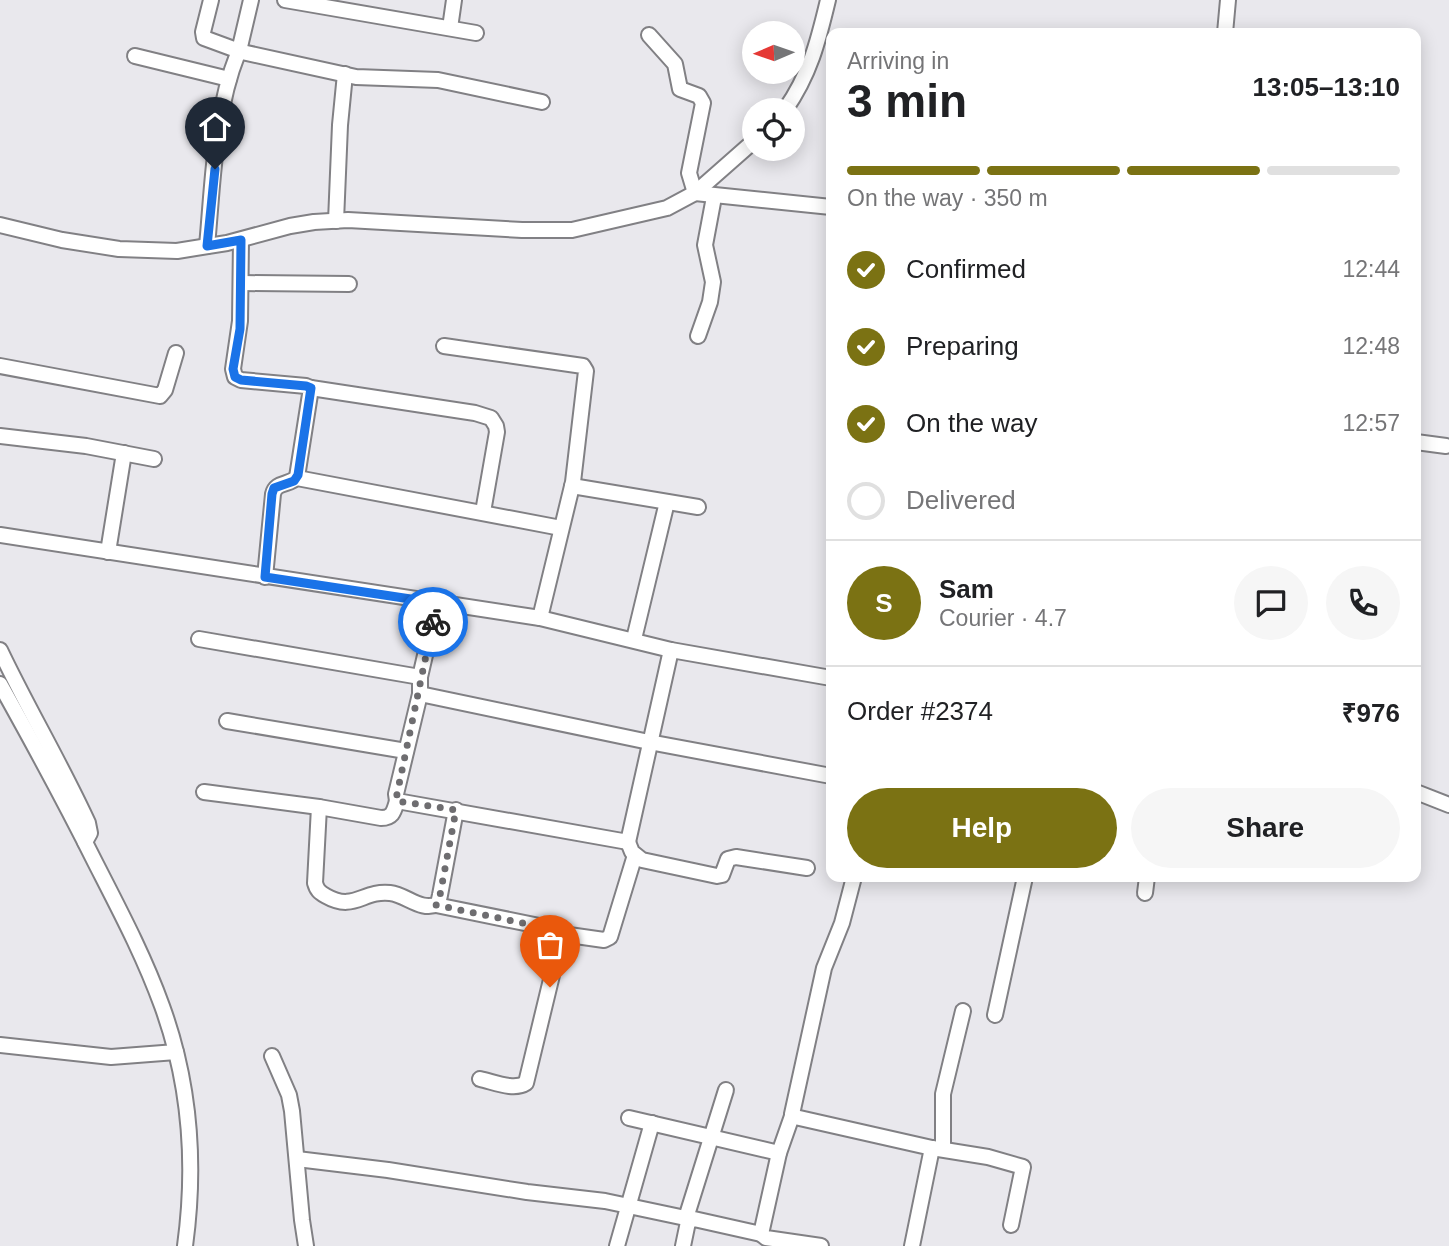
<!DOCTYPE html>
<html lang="en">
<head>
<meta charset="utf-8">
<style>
  :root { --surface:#fff; --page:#f6f6f6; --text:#202124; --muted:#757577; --line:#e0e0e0; --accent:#7b7213 }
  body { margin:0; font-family:Arial,sans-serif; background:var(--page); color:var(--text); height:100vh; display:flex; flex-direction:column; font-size:26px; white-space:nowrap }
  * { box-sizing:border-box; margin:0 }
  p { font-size:23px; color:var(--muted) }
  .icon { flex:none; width:38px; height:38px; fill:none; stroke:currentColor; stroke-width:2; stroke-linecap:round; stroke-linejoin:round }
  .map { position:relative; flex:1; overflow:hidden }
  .panel { position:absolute; left:826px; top:28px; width:595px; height:854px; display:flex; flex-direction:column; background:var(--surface); border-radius:14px; box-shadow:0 4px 18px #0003 }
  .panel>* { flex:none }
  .needle { width:46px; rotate:268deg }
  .buttons { position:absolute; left:742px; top:21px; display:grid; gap:14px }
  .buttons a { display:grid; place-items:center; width:63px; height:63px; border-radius:50%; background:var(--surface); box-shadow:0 4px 18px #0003; font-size:35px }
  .pin { position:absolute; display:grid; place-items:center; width:60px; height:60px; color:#fff; margin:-72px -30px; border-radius:50% 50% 50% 0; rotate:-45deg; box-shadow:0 0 7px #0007 }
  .pin .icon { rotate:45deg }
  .courier { position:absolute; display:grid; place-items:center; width:70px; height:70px; margin:-35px; border:5px solid #1a73e8; border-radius:50%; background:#fff; color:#222; box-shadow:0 2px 9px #0007 }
  .headline em { font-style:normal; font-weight:600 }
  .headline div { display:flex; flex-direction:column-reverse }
  .headline { display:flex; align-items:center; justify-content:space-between; height:119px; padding:0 21px }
  h1 { font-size:46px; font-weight:600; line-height:52px }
  .bar { display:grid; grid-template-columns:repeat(4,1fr); gap:10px 7px; align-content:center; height:84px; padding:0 21px }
  .bar i { height:9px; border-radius:5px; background:var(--line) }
  .bar .current { background:var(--accent) }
  .bar p { grid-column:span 4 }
  .line { display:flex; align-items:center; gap:18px; padding:0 21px; border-top:2px solid var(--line) }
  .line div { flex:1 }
  .round { display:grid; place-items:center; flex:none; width:74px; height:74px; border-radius:37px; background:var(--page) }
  ol { padding:0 21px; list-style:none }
  li { display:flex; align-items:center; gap:21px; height:77px }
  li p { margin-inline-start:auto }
  li .icon { padding:7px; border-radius:50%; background:var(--accent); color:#fff; stroke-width:4 }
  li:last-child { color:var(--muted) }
  li i { width:38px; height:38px; border:4px solid var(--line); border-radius:50% }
  .cta { display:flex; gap:14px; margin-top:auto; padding:14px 21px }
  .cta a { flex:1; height:80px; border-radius:42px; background:var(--accent); color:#fff; font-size:28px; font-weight:600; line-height:80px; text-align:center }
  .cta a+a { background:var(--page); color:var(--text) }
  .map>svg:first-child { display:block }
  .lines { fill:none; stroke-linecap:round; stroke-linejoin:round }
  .minor-casing { stroke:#818084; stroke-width:18 }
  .minor { stroke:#fff; stroke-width:14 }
  .done { stroke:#6e6d70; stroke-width:7; stroke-dasharray:0 12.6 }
  .route { stroke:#1a73e8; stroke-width:9 }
</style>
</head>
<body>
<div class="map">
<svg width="1449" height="1246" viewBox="0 0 1449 1246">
  <rect width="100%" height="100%" fill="#e9e8ed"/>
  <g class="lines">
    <g class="minor-casing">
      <g id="minor">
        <path d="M 211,0 L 203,32 L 204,38 L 242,52"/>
        <path d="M 285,0 L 476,33"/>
        <path d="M 450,28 L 454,0"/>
        <path d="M 1225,33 L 1228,0"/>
        <path d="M 649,35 L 675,64 L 680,89 L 699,96 L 703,103 L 689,173 L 695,193 L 831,207"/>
        <path d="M 239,51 L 251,0"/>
        <path d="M 135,56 L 229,79"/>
        <path d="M 785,110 C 810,74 818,42 828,0"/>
        <path d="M 336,221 L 340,125 L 345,74"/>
        <path d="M 0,225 L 62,240 L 119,249 L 177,251 L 227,243 L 290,226 L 314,222 L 348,220 L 522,230 L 572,230 L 667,208 L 695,193 L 754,141"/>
        <path d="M 241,240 L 240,321 L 233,369 L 235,377 L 241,380 L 306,386 L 311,388 L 297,477 C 289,486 276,481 273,494 L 265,577"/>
        <path d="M 207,246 C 213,182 214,113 238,53 L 242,52 L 356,77 L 438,80 L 542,102"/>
        <path d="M 242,283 L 349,284"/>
        <path d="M 698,336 L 710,302 L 713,282 L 705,245 L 714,197"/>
        <path d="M 444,346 L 583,366 L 586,371 L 573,482 L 540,618"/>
        <path d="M 0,366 L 160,396 L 165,390 L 176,353"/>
        <path d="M 311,388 L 475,413 L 491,418 L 496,426 L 497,432 L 483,512"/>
        <path d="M 0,436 L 86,446 L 154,459"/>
        <path d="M 1416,442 L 1446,446"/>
        <path d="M 297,478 L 561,528"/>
        <path d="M 572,486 L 698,507"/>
        <path d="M 0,535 L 540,618 L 671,650 L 831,678"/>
        <path d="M 108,552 L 124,453"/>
        <path d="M 199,639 L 420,677 L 420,694 L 396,794 L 397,801 L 628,842 L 671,650"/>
        <path d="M 634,639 L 667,502"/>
        <path d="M 0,650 C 28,709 61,764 88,823 L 90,833 L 85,842"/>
        <path d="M 420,677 L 437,603"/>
        <path d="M 0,684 C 33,743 65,802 95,862 C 119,909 144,956 162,1006 C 190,1083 196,1165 185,1246"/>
        <path d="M 420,694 L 649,742 L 831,776"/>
        <path d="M 227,721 L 406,751"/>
        <path d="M 204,792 L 319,807 L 381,818 C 393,818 394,811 397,801"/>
        <path d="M 1416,792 L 1449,805"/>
        <path d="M 319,807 L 315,883 C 317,890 319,892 326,896 C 354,912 363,890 390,893 C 407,895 421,912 438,904 L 440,895 L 456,810"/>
        <path d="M 628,842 L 632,852 L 642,860 L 717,876 L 722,875 L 728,859 L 736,857 L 807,868"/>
        <path d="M 854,877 L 842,923 L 824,968 L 792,1114 L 795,1117 L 932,1148 L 912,1246"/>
        <path d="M 1145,893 L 1147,877"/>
        <path d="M 436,905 L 559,930 L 562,934 L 526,1083 C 514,1091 494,1082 480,1079"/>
        <path d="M 562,934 L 604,940 L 610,937 L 635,855"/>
        <path d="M 995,1015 L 1025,877"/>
        <path d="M 0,1045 L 111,1057 L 176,1052"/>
        <path d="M 272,1056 L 289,1095 L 292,1111 L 302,1220 L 306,1246"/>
        <path d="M 792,1116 L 779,1153 L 761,1234 L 766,1238 L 821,1246"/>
        <path d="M 629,1118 L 779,1153"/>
        <path d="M 932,1148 L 988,1157 L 1023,1167 L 1011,1225"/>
        <path d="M 943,1149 L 943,1094 L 963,1011"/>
        <path d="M 297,1159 L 388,1170 L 527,1192 L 605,1201 L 690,1219"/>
        <path d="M 686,1218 L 726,1090"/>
        <path d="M 617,1246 L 652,1123"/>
        <path d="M 683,1246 L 688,1222 L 694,1219 L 761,1234"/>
      </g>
    </g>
    <use href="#minor" class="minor"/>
  </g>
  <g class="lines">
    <path class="done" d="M 433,622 L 396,799 L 397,801 L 456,810 L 440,895 L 436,905 L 561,931 L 562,936 L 550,987"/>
    <path class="route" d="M 215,169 L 207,246 L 241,240 L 240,329 L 233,369 L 235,377 L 241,380 L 306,386 L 311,388 L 298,475 L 294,481 L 274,488 L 272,494 L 265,577 L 437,603 L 433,622"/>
  </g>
</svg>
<div class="buttons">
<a><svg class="needle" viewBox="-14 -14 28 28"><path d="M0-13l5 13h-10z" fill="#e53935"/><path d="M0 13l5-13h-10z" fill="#757577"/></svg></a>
<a><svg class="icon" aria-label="locate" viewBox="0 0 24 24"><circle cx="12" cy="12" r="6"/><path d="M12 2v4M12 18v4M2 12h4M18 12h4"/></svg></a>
</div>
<div class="pin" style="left:550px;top:987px;background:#ea580c"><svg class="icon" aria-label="bag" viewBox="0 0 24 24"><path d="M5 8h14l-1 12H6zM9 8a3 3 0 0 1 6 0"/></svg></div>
<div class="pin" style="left:215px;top:169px;background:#1f2937"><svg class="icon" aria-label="home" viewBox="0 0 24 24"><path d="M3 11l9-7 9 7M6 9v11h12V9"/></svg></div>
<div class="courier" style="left:433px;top:622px"><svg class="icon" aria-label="bike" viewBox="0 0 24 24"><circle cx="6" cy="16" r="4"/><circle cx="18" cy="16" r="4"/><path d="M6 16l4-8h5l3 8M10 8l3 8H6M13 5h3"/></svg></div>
<section class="panel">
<div class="headline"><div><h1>3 min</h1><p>Arriving in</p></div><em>13:05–13:10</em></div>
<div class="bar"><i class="current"></i><i class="current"></i><i class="current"></i><i></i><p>On the way · 350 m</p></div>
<ol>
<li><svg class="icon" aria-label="check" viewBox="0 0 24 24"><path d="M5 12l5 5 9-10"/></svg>Confirmed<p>12:44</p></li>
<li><svg class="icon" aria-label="check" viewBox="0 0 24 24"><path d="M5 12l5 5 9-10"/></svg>Preparing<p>12:48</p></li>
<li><svg class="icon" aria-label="check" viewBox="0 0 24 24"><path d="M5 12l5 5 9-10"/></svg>On the way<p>12:57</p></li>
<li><i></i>Delivered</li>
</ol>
<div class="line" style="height:126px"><b class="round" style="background:var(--accent);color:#fff">S</b><div><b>Sam</b><p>Courier · 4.7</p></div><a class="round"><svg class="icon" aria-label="chat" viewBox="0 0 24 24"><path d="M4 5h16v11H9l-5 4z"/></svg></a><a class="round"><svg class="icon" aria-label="phone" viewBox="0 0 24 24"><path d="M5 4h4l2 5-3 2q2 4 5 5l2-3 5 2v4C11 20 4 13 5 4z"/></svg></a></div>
<div class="line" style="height:91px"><div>Order #2374</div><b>₹976</b></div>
<div class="cta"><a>Help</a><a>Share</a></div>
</section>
</div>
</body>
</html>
